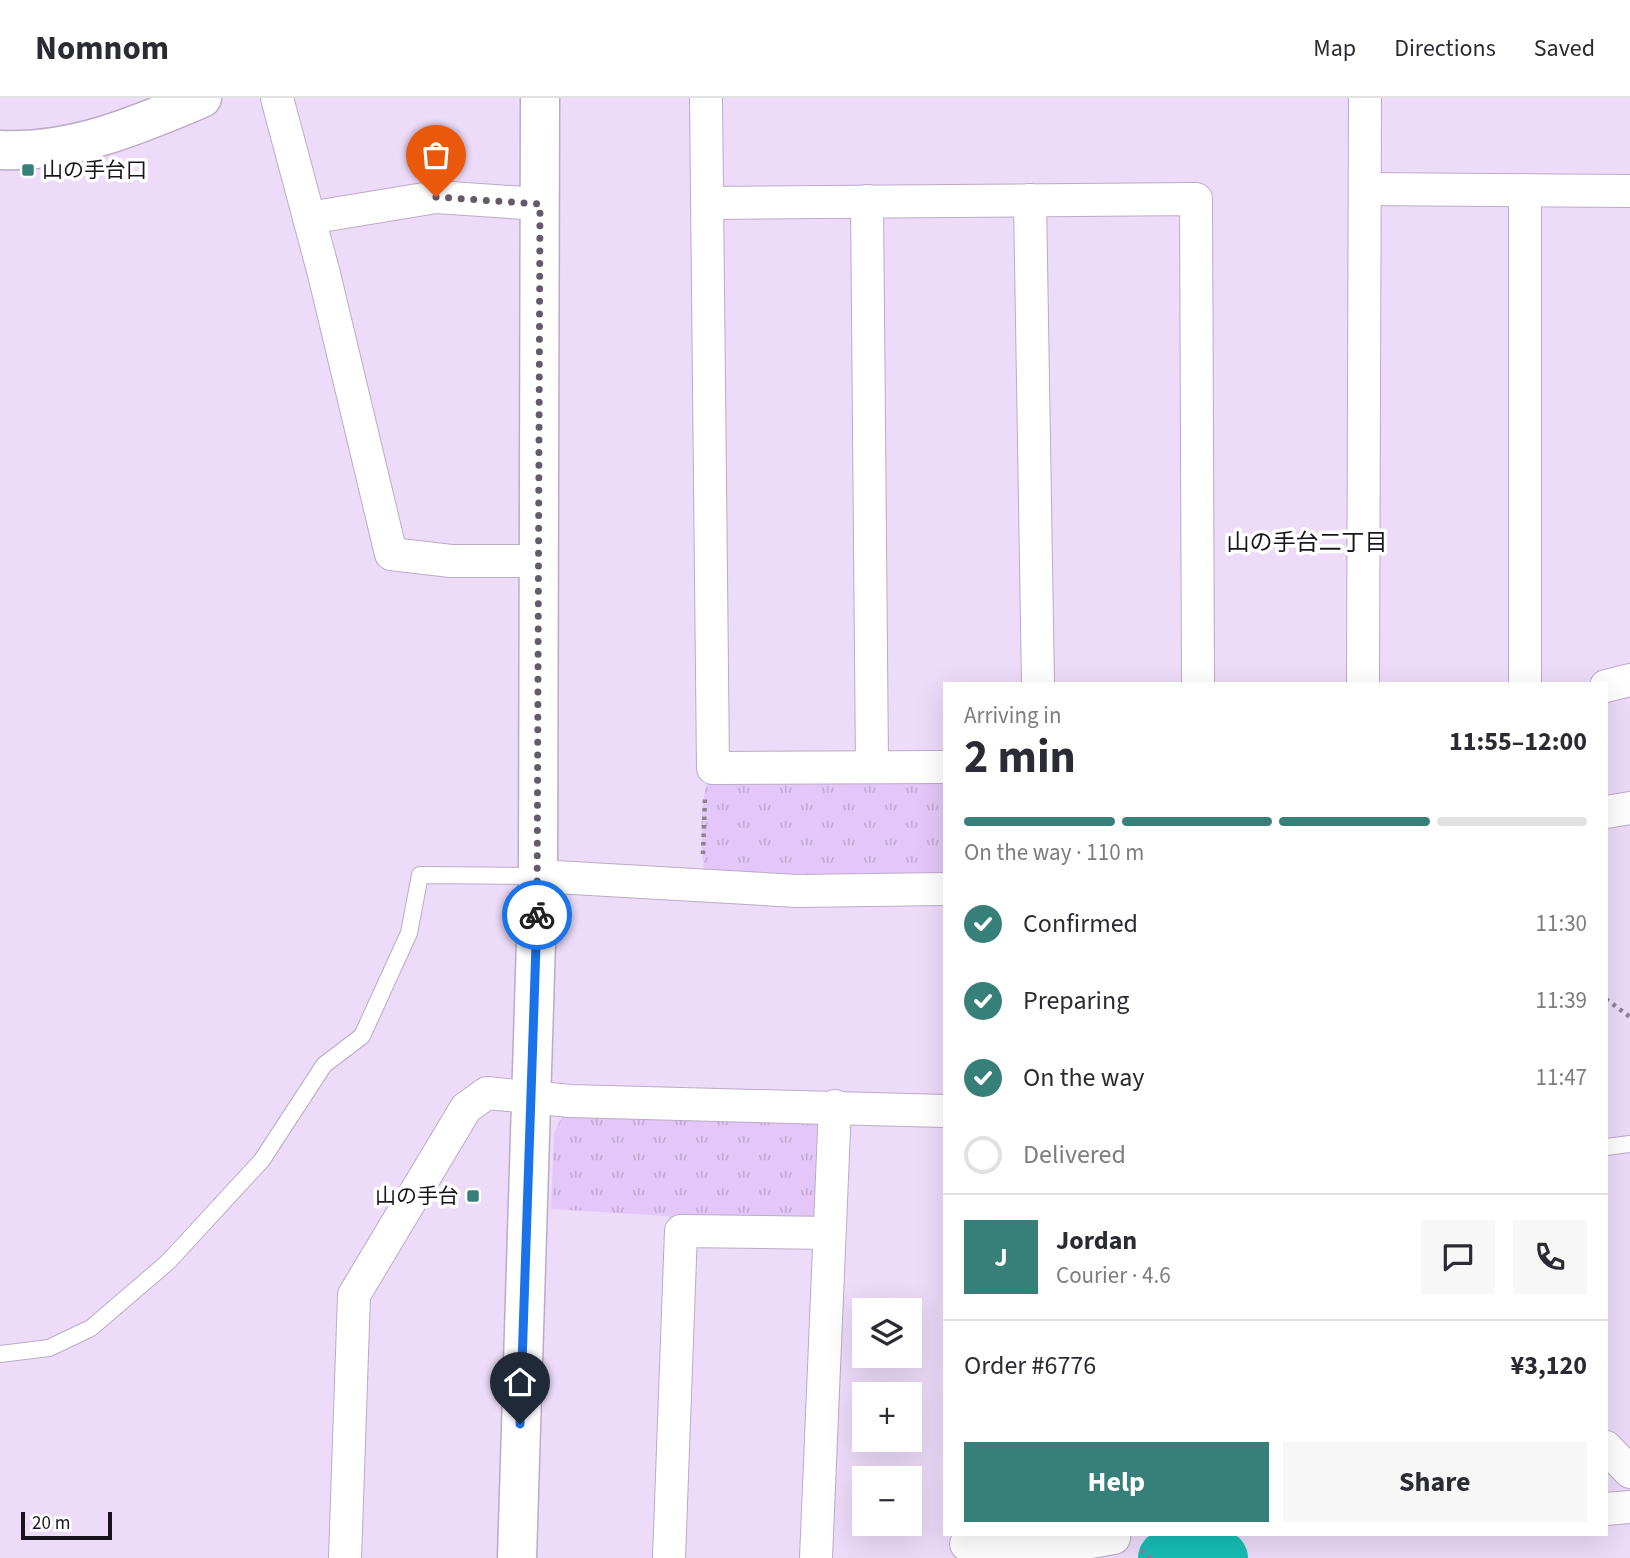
<!DOCTYPE html>
<html lang="en">
<head>
<meta charset="utf-8">
<style>
  :root { --surface:#fff; --page:#f7f7f7; --text:#2b2b33; --muted:#7c7c81; --line:#e1e1e2; --accent:#377f79 }
  body { margin:0; font-family:"Source Sans 3","Noto Sans JP",sans-serif; background:var(--page); color:var(--text); height:100vh; display:flex; flex-direction:column; font-size:26px; white-space:nowrap }
  * { box-sizing:border-box; margin:0 }
  p { font-size:23px; color:var(--muted) }
  .icon { flex:none; width:38px; height:38px; fill:none; stroke:currentColor; stroke-width:2; stroke-linecap:round; stroke-linejoin:round }
  .map { position:relative; flex:1; overflow:hidden }
  .panel { position:absolute; left:943px; top:584px; width:665px; height:854px; display:flex; flex-direction:column; background:var(--surface); border-radius:0px; box-shadow:0 7px 28px #0002 }
  .panel>* { flex:none }
  .fabs { position:absolute; left:852px; top:1200px; display:grid; gap:14px }
  .fabs a { display:grid; place-items:center; width:70px; height:70px; border-radius:0px; background:var(--surface); box-shadow:0 7px 28px #0002; font-size:35px }
  .scale { position:absolute; left:21px; bottom:18px; width:91px; box-sizing:border-box; padding-left:7px; border:4px solid #1a141e; border-top:0; font-size:19px; line-height:24px; white-space:nowrap; color:#1a141e; -webkit-text-stroke:5px #fff; paint-order:stroke }
  .pin { position:absolute; display:grid; place-items:center; width:60px; height:60px; color:#fff; margin:-72px -30px; border-radius:50% 50% 50% 0; rotate:-45deg; box-shadow:0 0 7px #0007 }
  .pin .icon { rotate:45deg }
  .courier { position:absolute; display:grid; place-items:center; width:70px; height:70px; margin:-35px; border:5px solid #1a73e8; border-radius:50%; background:#fff; color:#222; box-shadow:0 2px 9px #0007 }
  .overview em { font-style:normal; font-weight:700 }
  .overview div { display:flex; flex-direction:column-reverse }
  .overview { display:flex; align-items:center; justify-content:space-between; height:119px; padding:0 21px }
  h1 { font-size:46px; font-weight:700; line-height:52px }
  .bar { display:grid; grid-template-columns:repeat(4,1fr); gap:10px 7px; align-content:center; height:84px; padding:0 21px }
  .bar i { height:9px; border-radius:5px; background:var(--line) }
  .bar .active { background:var(--accent) }
  .bar p { grid-column:span 4 }
  .line { display:flex; align-items:center; gap:18px; padding:0 21px; border-top:2px solid var(--line) }
  .line div { flex:1 }
  .round { display:grid; place-items:center; flex:none; width:74px; height:74px; border-radius:0px; background:var(--page) }
  ol { padding:0 21px; list-style:none }
  li { display:flex; align-items:center; gap:21px; height:77px }
  li p { margin-inline-start:auto }
  li .icon { padding:7px; border-radius:50%; background:var(--accent); color:#fff; stroke-width:4 }
  li:last-child { color:var(--muted) }
  li i { width:38px; height:38px; border:4px solid var(--line); border-radius:50% }
  .action { display:flex; gap:14px; margin-top:auto; padding:14px 21px }
  .action a { flex:1; height:80px; border-radius:0px; background:var(--accent); color:#fff; font-size:28px; font-weight:700; line-height:80px; text-align:center }
  .action a+a { background:var(--page); color:var(--text) }
  header { display:flex; align-items:center; gap:42px; box-sizing:border-box; height:98px; padding:0 35px; background:var(--surface); border-bottom:2px solid var(--line) }
  header strong { font-size:33px }
  nav { display:flex; gap:38px; margin-inline-start:auto; font-size:24px }
  .map>svg:first-child { display:block }
  .park { fill:url(#park-tufts) }
  .lines { fill:none; stroke-linecap:round; stroke-linejoin:round }
  .river { stroke:#17bdb4; stroke-width:54 }
  .service-casing { stroke:#bcabc7; stroke-width:18 }
  .minor-casing { stroke:#bcabc7; stroke-width:34 }
  .tertiary-casing { stroke:#bcabc7; stroke-width:41 }
  .path { stroke:#8c8095; stroke-width:4.5; stroke-dasharray:3.5 5; stroke-linecap:butt }
  .service { stroke:#fff; stroke-width:16 }
  .minor { stroke:#fff; stroke-width:32 }
  .tertiary { stroke:#fff; stroke-width:38 }
  .done { stroke:#645a6b; stroke-width:7; stroke-dasharray:0 12.6 }
  .route { stroke:#1a73e8; stroke-width:9 }
  .poi-dot { fill:#377f79; stroke:#fff; stroke-width:2.5 }
  .labels { text-anchor:middle; stroke-width:7; stroke-linejoin:round; paint-order:stroke }
  .poi-label { font-size:21px; fill:#1a141e; stroke:#fff; text-anchor:start }
  .neighbourhood-label { font-size:23px; fill:#1a141e; stroke:#fff }
</style>
</head>
<body>
<header>
<strong>Nomnom</strong>
<nav><a>Map</a><a>Directions</a><a>Saved</a></nav>
</header>
<div class="map">
<svg width="1630" height="1460" viewBox="0 0 1630 1460">
  <defs>
    <pattern id="park-tufts" width="24" height="20" patternUnits="userSpaceOnUse" patternTransform="scale(1.75)"><rect width="24" height="20" fill="#e4c7f8"/><path d="M3 7l-1-3M5 7V3M7 7l1-3M15 17l-1-3M17 17v-4M19 17l1-3" fill="none" stroke="#c3aad4"/></pattern>
  </defs>
  <rect width="100%" height="100%" fill="#ecdbf9"/>
  <g class="park">
    <path d="M 945,669 L 945,791 L 706,790 C 702,753 696,704 713,670 Z"/>
    <path d="M 570,1003 L 835,1008 L 829,1135 L 681,1133 L 668,1118 L 551,1111 L 554,1035 Z"/>
  </g>
  <g class="lines">
    <path class="river" d="M 1165,1460 L 1171,1457 L 1221,1460"/>
    <g class="service-casing">
      <g id="service">
        <path d="M 1606,1049 L 1630,1046"/>
        <path d="M 0,1256 L 49,1250 L 91,1230 L 168,1164 L 262,1062 L 324,967 L 362,938 L 409,835 L 420,777 L 538,778"/>
      </g>
    </g>
    <g class="minor-casing">
      <g id="minor">
        <path d="M 277,0 L 324,176 L 391,456 L 451,463 L 539,463"/>
        <path d="M 706,0 L 713,670 L 945,669"/>
        <path d="M 1365,91 L 1630,93"/>
        <path d="M 1525,92 L 1525,586"/>
        <path d="M 1030,102 L 1038,586"/>
        <path d="M 867,103 L 872,668"/>
        <path d="M 707,105 L 1196,101 L 1198,586"/>
        <path d="M 309,120 L 436,99 L 540,106"/>
        <path d="M 1363,586 L 1365,0"/>
        <path d="M 1606,588 L 1630,582"/>
        <path d="M 1606,714 L 1630,710"/>
        <path d="M 538,778 L 797,793 L 945,791"/>
        <path d="M 1606,1349 L 1630,1374"/>
        <path d="M 1606,1411 L 1630,1409"/>
        <path d="M 966,1446 L 1062,1449 L 1114,1440 L 1114,1437"/>
        <path d="M 345,1460 L 354,1197 L 466,1010 L 487,995 L 570,1003 L 945,1013"/>
        <path d="M 669,1460 L 681,1133 L 829,1135"/>
        <path d="M 816,1460 L 835,1008"/>
      </g>
    </g>
    <g class="tertiary-casing">
      <g id="tertiary">
        <path d="M 0,52 C 73,55 136,28 202,0"/>
        <path d="M 517,1460 L 538,778 L 540,0"/>
      </g>
    </g>
    <g class="path">
      <path d="M 703,756 L 705,699"/>
      <path d="M 1606,901 L 1630,919"/>
      <path d="M 1142,1452 L 1151,1460"/>
    </g>
    <use href="#service" class="service"/>
    <use href="#minor" class="minor"/>
    <use href="#tertiary" class="tertiary"/>
  </g>
  <g class="lines">
    <path class="done" d="M 436,99 L 540,106 L 537,817"/>
    <path class="route" d="M 520,1326 L 537,817"/>
  </g>
  <g class="poi-dot">
    <rect x="21" y="65" width="14" height="14" rx="3.5"/>
    <rect x="466" y="1091" width="14" height="14" rx="3.5"/>
  </g>
  <g class="labels">
    <g class="poi-label">
      <text x="42" y="79">山の手台口</text>
      <text x="459" y="1105" text-anchor="end">山の手台</text>
    </g>
    <g class="neighbourhood-label">
      <text x="1307" y="452">山の手台二丁目</text>
    </g>
  </g>
</svg>
<div class="fabs">
<a><svg class="icon" aria-label="layers" viewBox="0 0 24 24"><path d="M12 4l9 5-9 5-9-5zM3 14l9 5 9-5"/></svg></a>
<a>+</a>
<a>−</a>
</div>
<div class="scale">20 m</div>
<div class="pin" style="left:436px;top:99px;background:#ea580c"><svg class="icon" aria-label="bag" viewBox="0 0 24 24"><path d="M5 8h14l-1 12H6zM9 8a3 3 0 0 1 6 0"/></svg></div>
<div class="pin" style="left:520px;top:1326px;background:#1f2937"><svg class="icon" aria-label="home" viewBox="0 0 24 24"><path d="M3 11l9-7 9 7M6 9v11h12V9"/></svg></div>
<div class="courier" style="left:537px;top:817px"><svg class="icon" aria-label="bike" viewBox="0 0 24 24"><circle cx="6" cy="16" r="4"/><circle cx="18" cy="16" r="4"/><path d="M6 16l4-8h5l3 8M10 8l3 8H6M13 5h3"/></svg></div>
<section class="panel">
<div class="overview"><div><h1>2 min</h1><p>Arriving in</p></div><em>11:55–12:00</em></div>
<div class="bar"><i class="active"></i><i class="active"></i><i class="active"></i><i></i><p>On the way · 110 m</p></div>
<ol>
<li><svg class="icon" aria-label="check" viewBox="0 0 24 24"><path d="M5 12l5 5 9-10"/></svg>Confirmed<p>11:30</p></li>
<li><svg class="icon" aria-label="check" viewBox="0 0 24 24"><path d="M5 12l5 5 9-10"/></svg>Preparing<p>11:39</p></li>
<li><svg class="icon" aria-label="check" viewBox="0 0 24 24"><path d="M5 12l5 5 9-10"/></svg>On the way<p>11:47</p></li>
<li><i></i>Delivered</li>
</ol>
<div class="line" style="height:126px"><b class="round" style="background:var(--accent);color:#fff">J</b><div><b>Jordan</b><p>Courier · 4.6</p></div><a class="round"><svg class="icon" aria-label="chat" viewBox="0 0 24 24"><path d="M4 5h16v11H9l-5 4z"/></svg></a><a class="round"><svg class="icon" aria-label="phone" viewBox="0 0 24 24"><path d="M5 4h4l2 5-3 2q2 4 5 5l2-3 5 2v4C11 20 4 13 5 4z"/></svg></a></div>
<div class="line" style="height:91px"><div>Order #6776</div><b>¥3,120</b></div>
<div class="action"><a>Help</a><a>Share</a></div>
</section>
</div>
</body>
</html>
